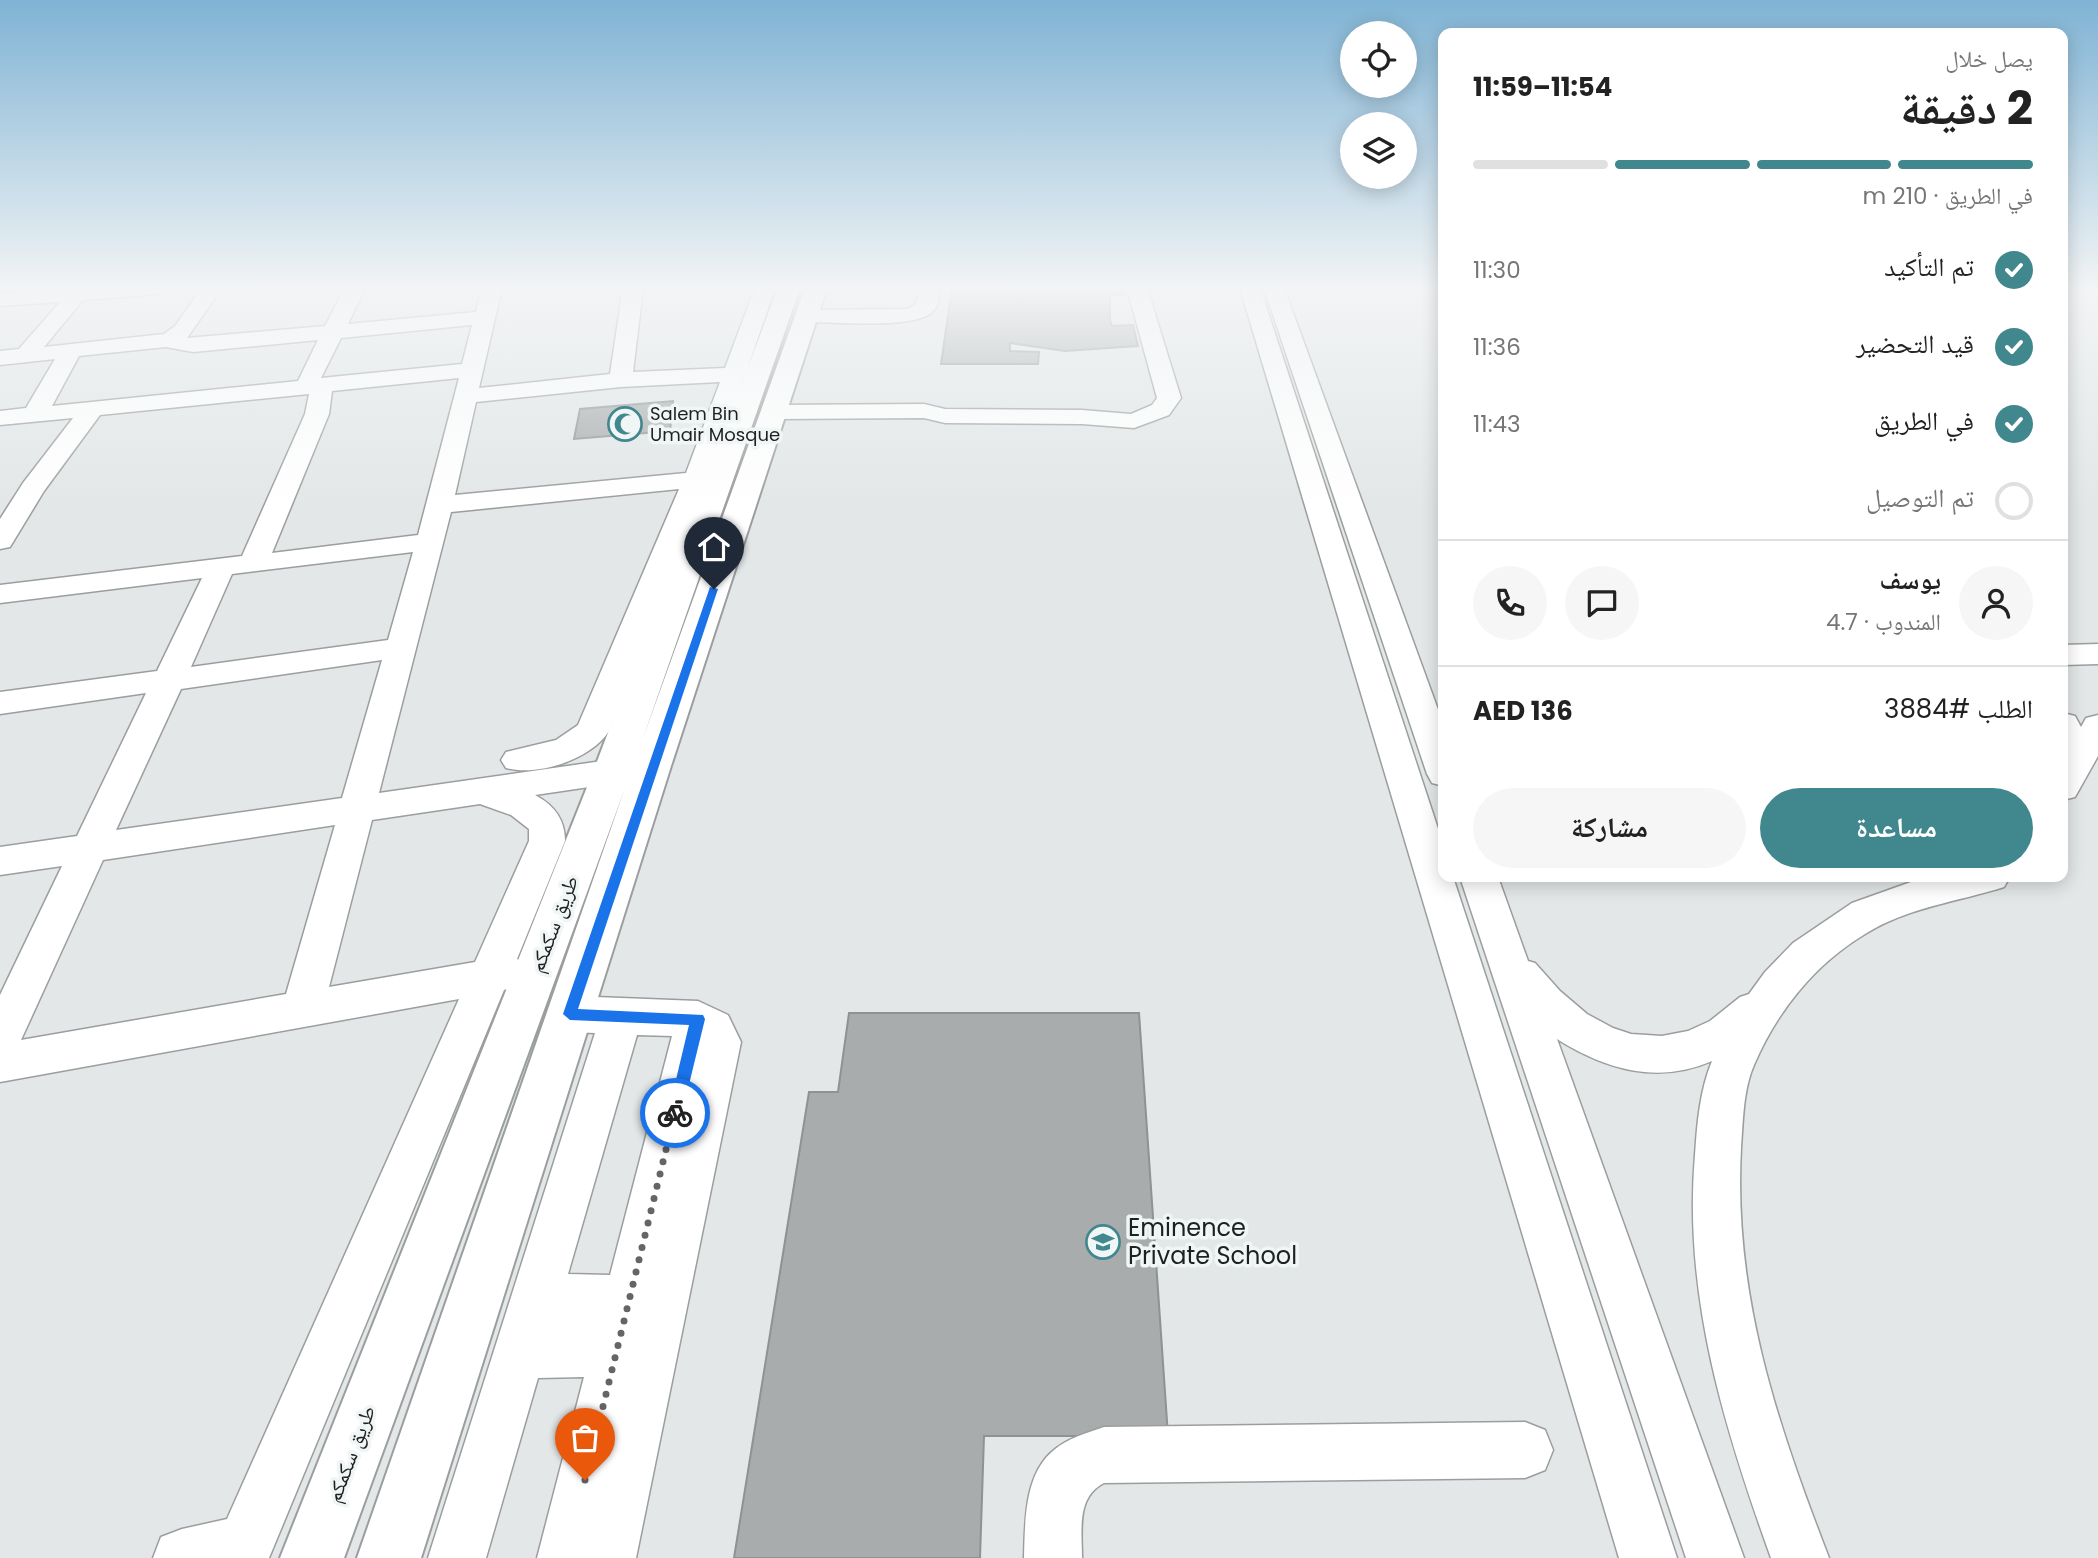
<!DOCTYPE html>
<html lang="ar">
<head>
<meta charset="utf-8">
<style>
  :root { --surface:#fff; --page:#f6f6f6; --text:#222; --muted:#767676; --line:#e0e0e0; --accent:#40888e }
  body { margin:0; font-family:Poppins,"Noto Naskh Arabic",sans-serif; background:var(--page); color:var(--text); direction:rtl; height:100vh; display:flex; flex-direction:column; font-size:26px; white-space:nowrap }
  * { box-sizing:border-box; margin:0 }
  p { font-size:23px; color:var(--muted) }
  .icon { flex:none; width:38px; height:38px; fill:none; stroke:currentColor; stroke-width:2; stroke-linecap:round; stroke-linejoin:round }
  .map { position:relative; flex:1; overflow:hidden; direction:ltr }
  .sheet { position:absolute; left:1438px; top:28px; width:630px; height:854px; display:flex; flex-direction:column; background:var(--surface); border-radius:14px; box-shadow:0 4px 18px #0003; direction:rtl }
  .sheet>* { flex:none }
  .fabs { position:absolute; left:1340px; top:21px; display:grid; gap:14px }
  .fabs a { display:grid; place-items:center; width:77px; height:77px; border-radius:50%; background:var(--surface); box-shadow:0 4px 18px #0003; font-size:35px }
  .pin { position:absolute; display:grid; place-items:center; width:60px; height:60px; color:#fff; margin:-72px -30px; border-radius:50% 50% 50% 0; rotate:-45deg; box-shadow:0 0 7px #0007 }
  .pin .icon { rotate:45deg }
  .courier { position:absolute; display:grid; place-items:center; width:70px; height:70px; margin:-35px; border:5px solid #1a73e8; border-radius:50%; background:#fff; color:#222; box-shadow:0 2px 9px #0007 }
  .head em { font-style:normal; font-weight:700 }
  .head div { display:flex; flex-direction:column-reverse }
  .head { display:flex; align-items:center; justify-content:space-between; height:119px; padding:0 35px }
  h1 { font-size:46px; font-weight:700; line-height:52px }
  .bar { display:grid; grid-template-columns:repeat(4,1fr); gap:10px 7px; align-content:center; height:84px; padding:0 35px }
  .bar i { height:9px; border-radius:5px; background:var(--line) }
  .bar .active { background:var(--accent) }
  .bar p { grid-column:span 4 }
  .line { display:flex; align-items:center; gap:18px; padding:0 35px; border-top:2px solid var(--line) }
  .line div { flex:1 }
  .round { display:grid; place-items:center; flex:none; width:74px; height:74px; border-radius:37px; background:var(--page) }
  ol { padding:0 35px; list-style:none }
  li { display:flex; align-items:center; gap:21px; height:77px }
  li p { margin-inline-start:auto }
  li .icon { padding:7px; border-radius:50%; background:var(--accent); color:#fff; stroke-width:4 }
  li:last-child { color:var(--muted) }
  li i { width:38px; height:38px; border:4px solid var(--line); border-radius:50% }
  .cta { display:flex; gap:14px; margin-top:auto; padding:14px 35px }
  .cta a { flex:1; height:80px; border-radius:42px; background:var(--accent); color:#fff; font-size:28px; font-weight:700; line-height:80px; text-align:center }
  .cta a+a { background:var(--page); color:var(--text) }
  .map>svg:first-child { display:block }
  .building { fill:#a8acac; stroke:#8e9292; stroke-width:2 }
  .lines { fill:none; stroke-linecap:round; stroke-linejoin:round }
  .minor-casing { stroke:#9b9e9f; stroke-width:3 }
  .major-casing { stroke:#9b9e9f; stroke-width:4 }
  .minor { fill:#fff; fill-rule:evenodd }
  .major { fill:#fff; fill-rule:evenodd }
  .route { fill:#1a73e8 }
  .done { stroke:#646666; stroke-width:7; stroke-dasharray:0 12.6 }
  .labels { text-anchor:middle; stroke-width:7; stroke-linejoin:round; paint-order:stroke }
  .far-poi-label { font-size:18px; fill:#1f2020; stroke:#f0f5f5; text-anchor:start }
  .street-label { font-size:21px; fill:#1f2020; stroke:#f0f5f5 }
  .near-poi-label { font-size:24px; fill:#1f2020; stroke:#f0f5f5; text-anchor:start }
</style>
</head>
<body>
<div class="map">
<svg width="2098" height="1558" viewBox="0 0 2098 1558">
  <rect width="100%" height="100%" fill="#e3e7e8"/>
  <g class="building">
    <path d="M 952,288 L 1009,288 L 1009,290 L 1122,288 L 1124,294 L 1110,296 L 1110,320 L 1112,326 L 1133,325 L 1138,346 L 1065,351 L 1010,343 L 1010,351 L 1039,352 L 1038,364 L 941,364 Z"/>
    <path d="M 673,401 L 670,431 L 574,439 L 580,409 Z"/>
    <path d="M 849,1013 L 1139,1013 L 1168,1436 L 984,1436 L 980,1558 L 734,1558 L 809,1092 L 838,1092 Z"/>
  </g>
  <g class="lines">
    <g class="minor-casing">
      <g id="minor">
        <path d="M 71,288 L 168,288 L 158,294 L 83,300 L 44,347 L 164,334 L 175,326 L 202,288 L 222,288 L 187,338 L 325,326 L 345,288 L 365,288 L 348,324 L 476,312 L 482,288 L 502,288 L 479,388 L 610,374 L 623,288 L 643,288 L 633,372 L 725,368 L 755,288 L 775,288 L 748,367 L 764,368 L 767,373 L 764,378 L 743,380 L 712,470 L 723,473 L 727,478 L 723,483 L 706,487 L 609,731 C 592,759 537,777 506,768 L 501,760 L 506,752 L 556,740 L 578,725 L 679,489 L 451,512 L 379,793 L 637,756 L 649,759 L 654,768 L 649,777 L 637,780 L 535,795 C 554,805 565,819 565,841 L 517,959 L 521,961 L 527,973 L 521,985 L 504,990 L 269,1558 L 153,1558 L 161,1537 L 182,1529 L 227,1519 L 459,999 L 0,1082 L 0,995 L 62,866 L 0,875 L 0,847 L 77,836 L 146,693 L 0,714 L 0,692 L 157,671 L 202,578 L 0,603 L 0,585 L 242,556 L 305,414 L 309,394 L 100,415 L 44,491 L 10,547 L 0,549 L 0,519 L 23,483 L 73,418 L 0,425 L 0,411 L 26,408 L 55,359 L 0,365 L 0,351 L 19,349 L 60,302 L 0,306 L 0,294 ZM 472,325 L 462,364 L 321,378 L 341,338 ZM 318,340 L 298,381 L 52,406 L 79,356 L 166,347 L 193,352 ZM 459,378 L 418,535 L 272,553 L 329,414 L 332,391 ZM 720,382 L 686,473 L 455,495 L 476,402 L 621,387 ZM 413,552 L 388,640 L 191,667 L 232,574 ZM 382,660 L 342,798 L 116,830 L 181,689 ZM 480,804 L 511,815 L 529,829 L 529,841 L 475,962 L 329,987 L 372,820 ZM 335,825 L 286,994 L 21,1040 L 103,860 Z"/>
        <path d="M 920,288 L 940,288 C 939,295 939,305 934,310 C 919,330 834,322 808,322 L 801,320 L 797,316 L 801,312 L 808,310 L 907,309 L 916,304 Z"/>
        <path d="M 1127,288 L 1147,288 L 1181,398 L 1169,415 L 1134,428 L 1082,424 L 945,423 L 924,418 L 775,419 L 767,417 L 763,412 L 767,407 L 775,405 L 924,404 L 945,409 L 1082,410 L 1131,414 L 1152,405 L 1157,398 Z"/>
        <path d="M 1240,288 L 1260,288 L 1444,847 L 1444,877 L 1453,877 L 1677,1558 L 1619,1558 Z"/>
        <path d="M 1264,288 L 1284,288 L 1444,726 L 1444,786 L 1432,783 L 1427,774 Z"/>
        <path d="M 2098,644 L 2098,664 L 2063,665 L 2063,645 Z"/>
        <path d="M 2063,713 L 2075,716 L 2081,727 L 2086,718 L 2098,715 L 2098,756 L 2075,797 L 2063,800 Z"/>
        <path d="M 1460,877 L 1498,877 L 1528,961 L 1535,963 L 1560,991 L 1587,1014 L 1613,1028 L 1631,1034 L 1662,1036 L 1688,1031 L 1710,1021 L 1740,997 L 1749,994 L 1765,972 L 1793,943 L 1852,903 L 1925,877 L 2010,877 L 2004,887 C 1957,902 1908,907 1865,934 C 1815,964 1777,1011 1754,1065 C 1743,1090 1743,1122 1741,1148 C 1733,1295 1777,1423 1829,1558 L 1771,1558 C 1724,1427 1683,1295 1695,1155 C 1697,1123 1700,1090 1712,1061 C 1657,1085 1605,1069 1557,1039 L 1744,1558 L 1686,1558 Z"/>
        <path d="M 570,996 L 698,1001 L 728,1015 L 741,1042 L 636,1558 L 537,1558 L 584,1377 L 538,1378 L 486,1558 L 428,1558 L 595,1033 L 570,1032 L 555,1027 L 549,1014 L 555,1001 ZM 637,1035 L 672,1036 L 610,1275 L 568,1274 Z"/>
        <path d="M 1525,1422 L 1545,1430 L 1553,1450 L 1545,1470 L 1525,1478 L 1104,1483 C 1076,1497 1082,1531 1082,1558 L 1024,1558 C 1025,1523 1024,1474 1054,1450 C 1068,1438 1087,1433 1104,1427 Z"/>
      </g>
    </g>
    <g class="major-casing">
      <path id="major" d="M 778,288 L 800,288 L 642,741 L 805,288 L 827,288 L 671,766 L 421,1558 L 357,1558 L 625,788 L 344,1558 L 280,1558 L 593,772 Z"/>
    </g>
    <use href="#minor" class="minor"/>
    <use href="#major" class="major"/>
  </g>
  <linearGradient id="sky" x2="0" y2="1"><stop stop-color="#7fb3d4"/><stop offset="0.57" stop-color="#f2f4f5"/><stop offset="1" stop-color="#f2f4f5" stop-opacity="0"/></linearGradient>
  <rect width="2098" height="506" fill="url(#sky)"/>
  <path class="route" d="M 710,587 L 718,589 L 578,1009 L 703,1015 L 705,1019 L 682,1113 L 675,1120 L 668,1113 L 689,1025 L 570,1020 L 563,1014 Z"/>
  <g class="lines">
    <path class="done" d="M 585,1480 L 675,1113"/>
  </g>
  <defs>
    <g id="mosque-ring" transform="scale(1.75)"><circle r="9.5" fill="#f0f5f5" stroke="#40888e" stroke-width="1.5"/><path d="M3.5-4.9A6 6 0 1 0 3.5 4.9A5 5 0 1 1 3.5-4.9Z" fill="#40888e"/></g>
    <g id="school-ring" transform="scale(1.75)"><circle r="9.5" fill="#f0f5f5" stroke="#40888e" stroke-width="1.5"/><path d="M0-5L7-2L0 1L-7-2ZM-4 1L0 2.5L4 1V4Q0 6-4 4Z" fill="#40888e"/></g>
  </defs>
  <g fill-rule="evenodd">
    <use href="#mosque-ring" x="625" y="424"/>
    <use href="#school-ring" x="1103" y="1242"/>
  </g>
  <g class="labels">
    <g class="far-poi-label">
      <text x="650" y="420">Salem Bin<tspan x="650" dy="21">Umair Mosque</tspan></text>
    </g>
    <g class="street-label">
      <text transform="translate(554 924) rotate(-69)" y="7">طريق سكمكم</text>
      <text transform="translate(351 1454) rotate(-69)" y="7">طريق سكمكم</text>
    </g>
    <g class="near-poi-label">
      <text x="1128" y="1236">Eminence<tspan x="1128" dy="28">Private School</tspan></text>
    </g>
  </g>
</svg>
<div class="fabs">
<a><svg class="icon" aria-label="locate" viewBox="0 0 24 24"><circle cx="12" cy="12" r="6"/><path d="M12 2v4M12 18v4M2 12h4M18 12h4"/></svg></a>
<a><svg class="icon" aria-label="layers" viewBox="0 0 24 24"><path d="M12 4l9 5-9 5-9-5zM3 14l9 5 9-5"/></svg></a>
</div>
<div class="pin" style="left:585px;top:1480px;background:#ea580c"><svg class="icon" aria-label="bag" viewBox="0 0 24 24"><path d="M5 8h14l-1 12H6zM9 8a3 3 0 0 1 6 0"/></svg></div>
<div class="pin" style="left:714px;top:589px;background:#1f2937"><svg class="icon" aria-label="home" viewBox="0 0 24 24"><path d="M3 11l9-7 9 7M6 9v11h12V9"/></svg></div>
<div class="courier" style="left:675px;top:1113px"><svg class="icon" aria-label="bike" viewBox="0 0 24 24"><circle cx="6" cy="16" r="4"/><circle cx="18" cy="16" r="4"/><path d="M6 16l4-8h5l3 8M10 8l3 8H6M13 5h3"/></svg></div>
<section class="sheet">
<div class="head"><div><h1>2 دقيقة</h1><p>يصل خلال</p></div><em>11:54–11:59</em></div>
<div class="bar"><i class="active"></i><i class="active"></i><i class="active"></i><i></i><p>في الطريق · 210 m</p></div>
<ol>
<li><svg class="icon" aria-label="check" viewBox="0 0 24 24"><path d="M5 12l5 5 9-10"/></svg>تم التأكيد<p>11:30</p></li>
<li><svg class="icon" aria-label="check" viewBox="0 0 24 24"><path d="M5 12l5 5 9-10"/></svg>قيد التحضير<p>11:36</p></li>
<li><svg class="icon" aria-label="check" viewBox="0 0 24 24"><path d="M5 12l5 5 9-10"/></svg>في الطريق<p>11:43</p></li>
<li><i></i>تم التوصيل</li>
</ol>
<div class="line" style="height:126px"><a class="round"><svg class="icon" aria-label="person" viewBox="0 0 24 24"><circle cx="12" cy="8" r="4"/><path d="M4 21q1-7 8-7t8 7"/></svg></a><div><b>يوسف</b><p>المندوب · 4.7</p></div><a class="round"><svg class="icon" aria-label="chat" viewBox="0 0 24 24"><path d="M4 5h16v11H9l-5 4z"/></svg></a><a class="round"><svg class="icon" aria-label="phone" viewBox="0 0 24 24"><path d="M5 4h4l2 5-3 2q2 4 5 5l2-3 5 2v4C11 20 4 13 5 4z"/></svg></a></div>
<div class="line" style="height:91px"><div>الطلب #3884</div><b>AED 136</b></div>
<div class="cta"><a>مساعدة</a><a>مشاركة</a></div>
</section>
</div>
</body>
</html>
